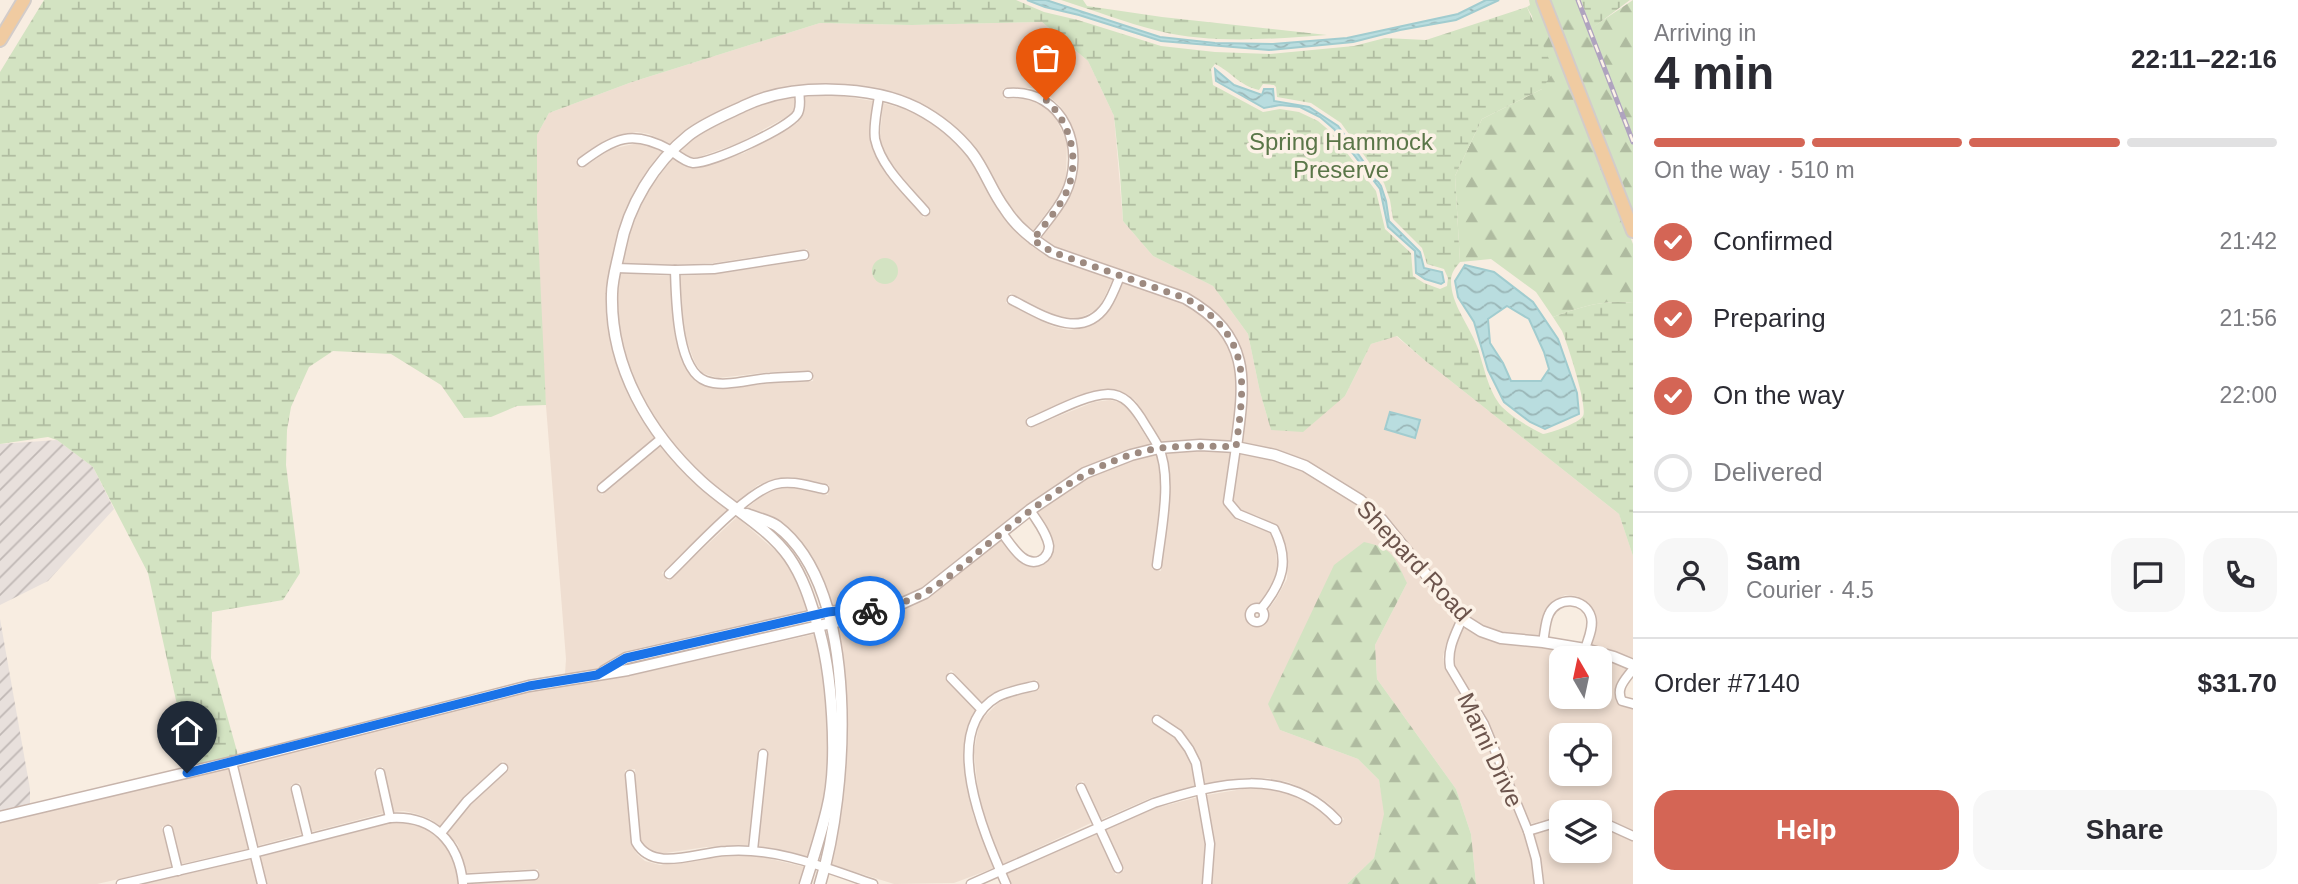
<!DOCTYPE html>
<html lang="en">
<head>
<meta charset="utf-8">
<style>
  :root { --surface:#fff; --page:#f7f7f7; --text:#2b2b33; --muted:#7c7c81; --line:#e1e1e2; --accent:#d46555 }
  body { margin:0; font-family:Helvetica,sans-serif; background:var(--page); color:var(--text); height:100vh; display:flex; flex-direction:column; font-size:26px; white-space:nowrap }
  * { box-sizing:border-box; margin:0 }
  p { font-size:23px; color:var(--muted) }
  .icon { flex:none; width:38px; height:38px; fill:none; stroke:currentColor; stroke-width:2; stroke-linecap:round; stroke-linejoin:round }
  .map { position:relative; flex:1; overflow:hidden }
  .details { display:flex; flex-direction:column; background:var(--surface); width:665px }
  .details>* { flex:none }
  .needle { width:46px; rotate:351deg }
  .tools { position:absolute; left:1549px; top:646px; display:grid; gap:14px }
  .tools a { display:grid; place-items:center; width:63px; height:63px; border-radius:14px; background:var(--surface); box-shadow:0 4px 10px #0003; font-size:35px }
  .pin { position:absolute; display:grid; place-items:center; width:60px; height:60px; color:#fff; margin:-72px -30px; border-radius:50% 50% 50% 0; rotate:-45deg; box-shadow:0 0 7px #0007 }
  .pin .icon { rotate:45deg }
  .courier { position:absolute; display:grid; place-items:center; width:70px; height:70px; margin:-35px; border:5px solid #1a73e8; border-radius:50%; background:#fff; color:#222; box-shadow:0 2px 9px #0007 }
  .head em { font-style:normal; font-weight:700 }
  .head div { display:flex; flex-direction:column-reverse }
  .head { display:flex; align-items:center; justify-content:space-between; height:119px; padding:0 21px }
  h1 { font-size:46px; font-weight:700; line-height:52px }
  .bar { display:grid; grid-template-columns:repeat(4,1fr); gap:10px 7px; align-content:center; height:84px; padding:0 21px }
  .bar i { height:9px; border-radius:5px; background:var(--line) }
  .bar .on { background:var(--accent) }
  .bar p { grid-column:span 4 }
  .line { display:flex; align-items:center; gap:18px; padding:0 21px; border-top:2px solid var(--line) }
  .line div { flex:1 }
  .round { display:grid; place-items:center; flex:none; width:74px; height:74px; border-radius:21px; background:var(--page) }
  ol { padding:0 21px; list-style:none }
  li { display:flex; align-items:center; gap:21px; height:77px }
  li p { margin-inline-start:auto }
  li .icon { padding:7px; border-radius:50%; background:var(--accent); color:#fff; stroke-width:4 }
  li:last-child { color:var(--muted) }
  li i { width:38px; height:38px; border:4px solid var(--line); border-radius:50% }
  .action { display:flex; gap:14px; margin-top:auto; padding:14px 21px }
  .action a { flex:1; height:80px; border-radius:21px; background:var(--accent); color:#fff; font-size:28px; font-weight:700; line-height:80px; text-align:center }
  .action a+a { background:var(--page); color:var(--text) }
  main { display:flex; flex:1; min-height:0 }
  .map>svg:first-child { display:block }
  .residential { fill:#efded1; fill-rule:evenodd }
  .industrial { fill:url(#industrial-furrows) }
  .grass { fill:url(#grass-tufts) }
  .forest { fill:url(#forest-firs) }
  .wetland { fill:url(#wetland-marsh); fill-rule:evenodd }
  .water { fill:url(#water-waves); stroke:#a1cccf; stroke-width:2; fill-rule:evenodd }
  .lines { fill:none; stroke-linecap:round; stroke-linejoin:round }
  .minor-casing { stroke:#c7b4ab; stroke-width:11 }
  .tertiary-casing { stroke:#c7b4ab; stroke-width:13 }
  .primary-casing { stroke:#d3ccc9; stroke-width:16 }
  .minor { stroke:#fff; stroke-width:8 }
  .tertiary { stroke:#fff; stroke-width:10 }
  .primary { stroke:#f0cba1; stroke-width:12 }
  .rail-casing { stroke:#afa3bf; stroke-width:5 }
  .rail { stroke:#fcf2e7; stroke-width:2.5; stroke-dasharray:8; stroke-linecap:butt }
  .done { stroke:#9d8a80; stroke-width:7; stroke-dasharray:0 12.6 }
  .route { stroke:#1a73e8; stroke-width:9 }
  .labels { text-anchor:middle; stroke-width:7; stroke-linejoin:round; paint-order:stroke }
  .park-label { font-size:24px; fill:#5a7648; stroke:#fcf2e7 }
  .street-label { font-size:24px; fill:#6c544c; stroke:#fcf2e7 }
</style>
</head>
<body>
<main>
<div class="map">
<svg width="1633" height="884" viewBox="0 0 1633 884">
  <defs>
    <pattern id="industrial-furrows" width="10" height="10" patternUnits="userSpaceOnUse" patternTransform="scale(1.75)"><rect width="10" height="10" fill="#e8e0dc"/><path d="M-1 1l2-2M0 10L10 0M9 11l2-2" fill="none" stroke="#c0b8b5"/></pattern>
    <pattern id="grass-tufts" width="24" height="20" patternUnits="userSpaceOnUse" patternTransform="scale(1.75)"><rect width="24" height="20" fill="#d3e3c2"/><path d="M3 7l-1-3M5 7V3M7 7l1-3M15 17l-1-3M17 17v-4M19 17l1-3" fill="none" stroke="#afbba0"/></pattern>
    <pattern id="forest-firs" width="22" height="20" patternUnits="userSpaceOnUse" patternTransform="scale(1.75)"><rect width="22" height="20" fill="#d3e3c2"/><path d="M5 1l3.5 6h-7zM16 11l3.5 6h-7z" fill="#afbba0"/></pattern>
    <pattern id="wetland-marsh" width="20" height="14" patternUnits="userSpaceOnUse" patternTransform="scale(1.75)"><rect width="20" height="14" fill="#d3e3c2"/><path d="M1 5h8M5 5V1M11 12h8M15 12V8" fill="none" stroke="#afbba0"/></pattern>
    <pattern id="water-waves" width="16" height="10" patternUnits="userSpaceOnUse" patternTransform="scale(1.75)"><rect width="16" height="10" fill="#b9dddf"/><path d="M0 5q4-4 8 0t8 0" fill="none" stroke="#9ab6b7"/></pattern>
  </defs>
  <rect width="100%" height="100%" fill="#f8ede1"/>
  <g class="residential">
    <path d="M 1042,22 L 1088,61 L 1114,116 L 1123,221 L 1153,256 L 1213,286 L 1248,334 L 1260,392 L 1271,430 L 1345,396 L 1371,344 L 1396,336 L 1423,359 L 1619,514 L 1633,556 L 1633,659 L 1615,651 L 1591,645 L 1597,625 L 1595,613 L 1589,603 L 1577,596 L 1565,595 L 1553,601 L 1544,612 L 1540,636 L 1502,632 L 1483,626 L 1464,615 L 1405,538 L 1362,496 L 1306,461 L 1276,450 L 1241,443 L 1248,397 L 1248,381 L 1238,343 L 1226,322 L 1206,304 L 1187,293 L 1054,247 L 1040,238 L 1069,198 L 1075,180 L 1077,158 L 1076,139 L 1069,122 L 1061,107 L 1048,95 L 1032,88 L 1003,89 L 1004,99 L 1030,99 L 1044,105 L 1053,113 L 1067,142 L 1066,177 L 1061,193 L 1032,232 L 1008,206 L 977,151 L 955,128 L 936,113 L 915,101 L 884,92 L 836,85 L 795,86 L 756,94 L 707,118 L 688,130 L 671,145 L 649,134 L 637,132 L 625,134 L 607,139 L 576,160 L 581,169 L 611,149 L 638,143 L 647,144 L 664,153 L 638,187 L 626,211 L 618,235 L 607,291 L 610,330 L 621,378 L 635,407 L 656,437 L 596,487 L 602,495 L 662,445 L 697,485 L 729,510 L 662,573 L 668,581 L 737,517 L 785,559 L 799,584 L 808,611 L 625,653 L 595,670 L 565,674 L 566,659 L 543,368 L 537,208 L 537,135 L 549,113 L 632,82 L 820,23 L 912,25 Z"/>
    <path d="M 836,95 L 873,101 L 870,138 L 875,154 L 888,175 L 924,218 L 931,211 L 895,169 L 883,149 L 880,137 L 883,103 L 912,111 L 932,122 L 950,137 L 969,158 L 1001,213 L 1033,247 L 1051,257 L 1113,279 L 1102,302 L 1096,310 L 1078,319 L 1069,319 L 1056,316 L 1010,293 L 1006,303 L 1052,326 L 1068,330 L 1079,329 L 1092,325 L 1102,318 L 1110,308 L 1123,283 L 1184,303 L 1201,312 L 1220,330 L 1229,347 L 1235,363 L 1238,395 L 1231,441 L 1200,440 L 1161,442 L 1135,400 L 1123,392 L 1110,389 L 1091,391 L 1026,418 L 1029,428 L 1094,402 L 1110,400 L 1119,402 L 1129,409 L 1151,445 L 1107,458 L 1083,468 L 1060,482 L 923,588 L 901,597 L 870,606 L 855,603 L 831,607 L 819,574 L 802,544 L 778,521 L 747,508 L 764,494 L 777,489 L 792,488 L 828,495 L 829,485 L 792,477 L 775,479 L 758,485 L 736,503 L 704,477 L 666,435 L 642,400 L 630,375 L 619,329 L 617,291 L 620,273 L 670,276 L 674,332 L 679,350 L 695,381 L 705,386 L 719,389 L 772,383 L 813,381 L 812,371 L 771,372 L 718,378 L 702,373 L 695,363 L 683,331 L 680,276 L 715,274 L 809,260 L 807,249 L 714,263 L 674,265 L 622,263 L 627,238 L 645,194 L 673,158 L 686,166 L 695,168 L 744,153 L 797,123 L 804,111 L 804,97 Z"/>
    <path d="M 795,97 L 795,108 L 790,115 L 739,143 L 699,157 L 690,157 L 680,151 L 693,139 L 711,128 L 760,105 Z"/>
    <path d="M 1201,450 L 1230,452 L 1223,501 L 1225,506 L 1237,520 L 1270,533 L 1275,542 L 1278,574 L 1260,603 L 1252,604 L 1246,611 L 1247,621 L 1252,626 L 1260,627 L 1267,622 L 1268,610 L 1276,599 L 1287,579 L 1288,558 L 1284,540 L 1278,526 L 1258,516 L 1240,510 L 1233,501 L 1239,453 L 1274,461 L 1303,471 L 1358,505 L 1379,524 L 1401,549 L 1456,620 L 1446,643 L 1443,657 L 1445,669 L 1479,726 L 1523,832 L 1532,860 L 1534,884 L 1476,884 L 1471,834 L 1456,789 L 1377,679 L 1375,645 L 1407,583 L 1280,730 L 1358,759 L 1379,780 L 1385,814 L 1374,858 L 1347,884 L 1212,884 L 1215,844 L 1207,795 L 1243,789 L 1266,788 L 1287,792 L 1307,801 L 1322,811 L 1337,827 L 1344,819 L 1328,803 L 1311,792 L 1288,782 L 1266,778 L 1243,778 L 1205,784 L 1200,762 L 1193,745 L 1180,730 L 1156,713 L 1151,721 L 1175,738 L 1185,752 L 1191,765 L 1196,786 L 1153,797 L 1100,820 L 1083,781 L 1075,785 L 1091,823 L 1003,864 L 990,836 L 978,792 L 974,752 L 977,735 L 980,721 L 998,703 L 1011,697 L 1039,690 L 1037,680 L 1007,687 L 993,693 L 982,703 L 951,670 L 945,678 L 976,710 L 971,717 L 967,732 L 965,751 L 966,772 L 973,815 L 994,868 L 954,883 L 894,884 L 830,864 L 841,811 L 846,768 L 848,729 L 844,682 L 837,629 L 904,608 L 927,598 L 1001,540 L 1016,559 L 1026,566 L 1037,567 L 1045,564 L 1052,556 L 1053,544 L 1050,533 L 1037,512 L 1087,478 L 1132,460 L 1156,455 L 1160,475 L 1160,498 L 1152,569 L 1161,571 L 1169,499 L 1170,475 L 1165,453 Z"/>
    <path d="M 1464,626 L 1480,636 L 1500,643 L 1543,647 L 1598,658 L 1561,658 L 1561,696 L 1600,696 L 1600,658 L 1627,668 L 1617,682 L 1614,692 L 1616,700 L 1620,706 L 1633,709 L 1633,830 L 1600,816 L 1600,812 L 1561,812 L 1561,816 L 1530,824 L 1488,721 L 1454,665 L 1455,647 ZM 1561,735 L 1600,735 L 1600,774 L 1561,774 Z"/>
    <path d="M 815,634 L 824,684 L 828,728 L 827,765 L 823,805 L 808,857 L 758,846 L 768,750 L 759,749 L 748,845 L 706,847 L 659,854 L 650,852 L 640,841 L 635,769 L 625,770 L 631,843 L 637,854 L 645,861 L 660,865 L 707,858 L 753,855 L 805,867 L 800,884 L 468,884 L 539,879 L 538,869 L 466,873 L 458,845 L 447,833 L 470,805 L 509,769 L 503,761 L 464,797 L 440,826 L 430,819 L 417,814 L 404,811 L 393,812 L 383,767 L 374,769 L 384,813 L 311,832 L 300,783 L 291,785 L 302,834 L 257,846 L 238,766 L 539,689 L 629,676 Z"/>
    <path d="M 229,769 L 248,849 L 181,864 L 171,824 L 162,827 L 172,867 L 97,884 L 0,884 L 0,822 Z"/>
    <path d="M 1198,797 L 1205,844 L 1202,884 L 1011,884 L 1007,874 L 1096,833 L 1116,875 L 1124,870 L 1105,829 L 1156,808 Z"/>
    <path d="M 403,822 L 427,829 L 450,850 L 455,863 L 458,884 L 267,884 L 260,857 L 390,823 Z"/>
    <path d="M 1561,827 L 1561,850 L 1600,850 L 1600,827 L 1633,841 L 1633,884 L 1544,884 L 1541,857 L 1534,834 Z"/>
    <path d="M 251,859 L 257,884 L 144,884 Z"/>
  </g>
  <g class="industrial">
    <path d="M 57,440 L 93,467 L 114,509 L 48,581 L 0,605 L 0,444 Z"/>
    <path d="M 0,619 L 30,789 L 30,804 L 0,811 Z"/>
  </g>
  <circle class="grass" cx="885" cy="271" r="13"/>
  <g class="forest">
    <path d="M 1529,0 L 1538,0 L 1633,244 L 1633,303 C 1604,299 1580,307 1553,317 L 1536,292 L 1491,259 L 1460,262 L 1455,176 L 1482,119 L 1542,89 L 1532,16 L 1527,7 L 1530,5 Z"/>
    <path d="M 1548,0 L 1581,0 L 1590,29 L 1633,0 L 1633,218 Z"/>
    <path d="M 1364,542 C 1394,548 1395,558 1407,583 L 1375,645 L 1377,679 L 1456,789 L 1471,834 L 1476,884 L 1347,884 L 1374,858 L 1384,814 L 1379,780 L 1358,759 L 1280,730 L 1268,704 L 1334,565 Z"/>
  </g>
  <g class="wetland">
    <path d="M 44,0 L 1016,0 L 1044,12 L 1078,20 L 1161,46 L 1215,52 L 1270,54 L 1354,46 L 1385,38 L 1426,40 L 1527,7 L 1554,71 L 1542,89 L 1482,119 L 1455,176 L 1460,262 C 1455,268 1451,273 1451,281 C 1451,304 1469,325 1477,346 C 1484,366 1488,391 1502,407 C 1513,418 1529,427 1543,434 C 1551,433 1579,423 1583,416 C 1588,407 1567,342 1562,331 C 1559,326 1556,322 1553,317 C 1580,307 1604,299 1633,303 L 1633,556 L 1619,514 L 1423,359 L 1397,336 L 1371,344 L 1345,396 L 1303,432 L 1271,430 L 1260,392 L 1248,334 L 1213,286 L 1153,256 L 1123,221 L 1120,174 L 1114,116 L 1088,61 L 1042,22 L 912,25 L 820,23 L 632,82 L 549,113 L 537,135 L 537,208 L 546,405 L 517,406 L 491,417 L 464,418 L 441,385 L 391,354 L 333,351 L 309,367 L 291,407 L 287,430 L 286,465 L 300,573 L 283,600 L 212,612 L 211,658 L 238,755 L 184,768 L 181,723 L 148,573 L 93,467 L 57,440 L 48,437 L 0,444 L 0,72 ZM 1215,64 C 1232,72 1238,85 1259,90 L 1263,84 L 1274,85 L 1276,87 L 1277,97 L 1311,103 L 1341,123 L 1384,183 L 1390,200 L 1393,219 L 1422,248 L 1427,264 L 1444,269 L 1448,278 L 1447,286 L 1440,289 L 1424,283 L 1413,276 L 1411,253 L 1385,229 L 1376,191 L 1331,132 L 1318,121 L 1299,112 L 1280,109 L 1263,112 L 1213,85 L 1211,69 Z"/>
    <path d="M 1061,0 L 1083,0 L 1087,6 L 1162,17 L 1327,35 C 1274,39 1211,44 1159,31 C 1126,23 1093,10 1061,0 Z"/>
    <path d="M 1581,0 L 1630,0 L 1591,29 Z"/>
  </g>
  <g class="water">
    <path d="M 1027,0 L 1046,0 L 1160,37 L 1215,43 L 1273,44 L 1347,38 L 1458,14 L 1486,0 L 1499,0 L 1456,20 L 1400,30 L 1353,42 L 1269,50 L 1161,41 L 1079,15 L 1045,7 Z"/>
    <path d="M 1215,69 L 1234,85 L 1262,95 L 1264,89 L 1273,89 L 1274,101 L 1309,107 L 1338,126 L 1381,186 L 1386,201 L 1389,221 L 1420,252 L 1424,268 L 1442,272 L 1444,282 L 1441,284 L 1425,279 L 1416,273 L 1415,251 L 1388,227 L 1380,189 L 1334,129 L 1320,117 L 1300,107 L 1280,105 L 1264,108 L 1216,81 Z"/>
    <path d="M 1465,265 L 1494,272 L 1533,302 L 1558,339 L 1577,393 L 1579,414 L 1545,429 L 1530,422 L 1504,402 L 1488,370 L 1474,322 L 1458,297 L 1455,281 ZM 1507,306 L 1529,319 L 1544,352 L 1549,369 L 1541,381 L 1511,381 L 1503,363 L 1490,343 L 1488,319 Z"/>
    <path d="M 1390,412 L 1420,420 L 1415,438 L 1385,429 Z"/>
  </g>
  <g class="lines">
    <g class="minor-casing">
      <g id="minor">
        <path d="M 1008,93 C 1065,89 1087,150 1065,195 C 1057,211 1043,226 1033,240"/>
        <path d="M 879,96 C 877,110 873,126 875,139 C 881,167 907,190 925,211"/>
        <path d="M 582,162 C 615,138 632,129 670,150 C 677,155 685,162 693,163 C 711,164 791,127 798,113 C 801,106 800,98 799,91"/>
        <path d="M 616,268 L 675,270 L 714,269 L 804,255"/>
        <path d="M 675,270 C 676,296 676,371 706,381 C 725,388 750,379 770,378 C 783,377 795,377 808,376"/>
        <path d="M 1012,300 C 1040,314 1081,342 1106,306 C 1112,297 1116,286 1120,276"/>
        <path d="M 1031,422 C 1053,413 1084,395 1108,394 C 1124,394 1133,406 1141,418 C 1147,428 1153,437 1158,446 C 1173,477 1161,531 1157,565"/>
        <path d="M 1236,447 L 1228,502 L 1238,514 L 1274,529 C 1290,561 1283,582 1261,609"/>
        <path d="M 602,488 L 662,438"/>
        <path d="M 1002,533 C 1011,544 1024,569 1041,560 C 1046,557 1049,552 1049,546 C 1047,533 1037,521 1030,510"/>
        <path d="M 669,574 C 692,552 747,491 776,484 C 792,480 808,486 824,489"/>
        <circle cx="1257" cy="615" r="7"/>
        <path d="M 1462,619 C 1455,635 1447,649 1450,667 L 1484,724 L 1528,831 L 1536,859 L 1539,884"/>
        <path d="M 1543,642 C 1545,633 1545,622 1549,614 C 1557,596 1585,597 1591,617 C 1594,627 1588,639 1585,649"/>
        <path d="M 1633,669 C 1626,679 1615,688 1622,701 L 1633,704"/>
        <path d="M 951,678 L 982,710"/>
        <path d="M 1157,720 L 1178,734 L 1189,749 L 1196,763 L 1210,844 L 1207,884"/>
        <path d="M 232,762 L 262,884"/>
        <path d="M 380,773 L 390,818"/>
        <path d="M 630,775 L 636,842 C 653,873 697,852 726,851 C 777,847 826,868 873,884"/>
        <path d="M 1081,788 L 1118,868"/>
        <path d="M 296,789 L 308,838"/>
        <path d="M 1600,821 L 1633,836"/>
        <path d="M 168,830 L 178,871"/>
        <path d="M 1528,831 L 1561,821"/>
        <path d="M 441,833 L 467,801 L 503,768"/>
        <path d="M 753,850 L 763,754"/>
        <path d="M 463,879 L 534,875"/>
        <path d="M 121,884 L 254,853 L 390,818 C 433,815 459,842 463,884"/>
        <path d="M 971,884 L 1154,803 C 1218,783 1286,765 1337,820"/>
        <path d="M 1006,884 C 986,838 938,732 997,697 C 1009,691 1021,689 1034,686"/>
      </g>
    </g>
    <g class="tertiary-casing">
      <g id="tertiary">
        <path d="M 747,514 C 756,518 769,520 777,526 C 862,590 848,794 820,884"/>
        <path d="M 604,671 L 626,658 L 828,612 L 855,609 L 870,611"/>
        <path d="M 0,817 L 232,762 L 529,686 L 628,670 L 853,618 L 903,603 L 925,593 L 1030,510 L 1085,473 L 1131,455 L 1159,448 L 1200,445 L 1236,447 L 1275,455 L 1305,466 L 1360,500 L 1382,520 L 1462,619 L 1481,631 L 1501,638 L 1543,642 L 1585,649 L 1614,657 L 1633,665"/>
        <path d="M 805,884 C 813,859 821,834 827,809 C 839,761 832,670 817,623 C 810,600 803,577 789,557 C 767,526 729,507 701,481 C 649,433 610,367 612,294 C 612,279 617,264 620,249 C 628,206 654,163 689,135 C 706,122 727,114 746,105 C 792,83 872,85 917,108 C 938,119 957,134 972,153 C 985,170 992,192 1005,209 C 1017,228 1034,240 1052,252 L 1185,298 C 1252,336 1245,380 1236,447"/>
      </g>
    </g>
    <g class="primary-casing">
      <g id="primary">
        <path d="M 1543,0 L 1633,231"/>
        <path d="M 0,40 L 24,0"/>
      </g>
    </g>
    <use href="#minor" class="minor"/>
    <use href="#tertiary" class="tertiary"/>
    <use href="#primary" class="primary"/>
    <g class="rail-casing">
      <path id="rail" d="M 1578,0 L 1633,142"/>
    </g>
    <use href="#rail" class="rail"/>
  </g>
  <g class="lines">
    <path class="done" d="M 870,611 C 889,607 909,602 926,592 C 949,579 969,559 989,543 C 1041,502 1093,458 1161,448 C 1186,445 1210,446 1236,447 C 1245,380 1252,335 1185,298 L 1052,252 L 1033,240 C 1043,226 1057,211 1065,195 C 1081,163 1072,124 1046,100"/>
    <path class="route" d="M 187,773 L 529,686 L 597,675 L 626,658 L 828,612 L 855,609 L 870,611"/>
  </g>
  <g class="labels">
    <g class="park-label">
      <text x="1341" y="150">Spring Hammock<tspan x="1341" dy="28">Preserve</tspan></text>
    </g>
    <g class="street-label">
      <text transform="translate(1414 561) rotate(47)" y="8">Shepard Road</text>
      <text transform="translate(1490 750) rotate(65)" y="8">Marni Drive</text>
    </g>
  </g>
</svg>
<div class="tools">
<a><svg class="needle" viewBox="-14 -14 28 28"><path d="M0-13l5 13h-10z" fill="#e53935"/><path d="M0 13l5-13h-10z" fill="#7c7c81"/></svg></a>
<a><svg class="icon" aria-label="locate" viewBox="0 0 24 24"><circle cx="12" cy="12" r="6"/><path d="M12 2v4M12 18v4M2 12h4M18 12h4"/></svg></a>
<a><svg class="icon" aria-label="layers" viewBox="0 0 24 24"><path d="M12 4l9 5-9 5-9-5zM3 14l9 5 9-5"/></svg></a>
</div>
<div class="pin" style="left:1046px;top:100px;background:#ea580c"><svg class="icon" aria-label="bag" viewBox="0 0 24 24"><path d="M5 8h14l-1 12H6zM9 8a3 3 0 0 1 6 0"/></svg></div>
<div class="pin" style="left:187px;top:773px;background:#1f2937"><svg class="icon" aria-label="home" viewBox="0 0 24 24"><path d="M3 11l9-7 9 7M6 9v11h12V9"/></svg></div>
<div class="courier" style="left:870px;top:611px"><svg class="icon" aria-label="bike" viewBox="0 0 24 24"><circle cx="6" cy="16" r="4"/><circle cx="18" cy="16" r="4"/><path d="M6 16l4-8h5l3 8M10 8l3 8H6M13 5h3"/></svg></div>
</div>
<section class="details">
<div class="head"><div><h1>4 min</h1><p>Arriving in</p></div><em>22:11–22:16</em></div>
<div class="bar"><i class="on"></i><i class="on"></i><i class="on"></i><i></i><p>On the way · 510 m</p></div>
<ol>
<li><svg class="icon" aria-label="check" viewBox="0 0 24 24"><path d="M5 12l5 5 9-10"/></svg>Confirmed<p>21:42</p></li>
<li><svg class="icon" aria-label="check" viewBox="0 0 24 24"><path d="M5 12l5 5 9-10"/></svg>Preparing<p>21:56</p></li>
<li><svg class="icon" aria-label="check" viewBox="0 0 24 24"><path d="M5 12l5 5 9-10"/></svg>On the way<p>22:00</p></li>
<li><i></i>Delivered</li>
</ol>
<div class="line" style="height:126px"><a class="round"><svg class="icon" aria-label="person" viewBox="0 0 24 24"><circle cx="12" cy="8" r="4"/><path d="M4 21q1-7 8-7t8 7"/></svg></a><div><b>Sam</b><p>Courier · 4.5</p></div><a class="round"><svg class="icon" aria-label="chat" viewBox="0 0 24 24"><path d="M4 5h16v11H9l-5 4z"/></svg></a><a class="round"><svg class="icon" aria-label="phone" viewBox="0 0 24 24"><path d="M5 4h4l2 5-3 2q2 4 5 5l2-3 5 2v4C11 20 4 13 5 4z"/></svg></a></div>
<div class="line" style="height:91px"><div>Order #7140</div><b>$31.70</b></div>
<div class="action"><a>Help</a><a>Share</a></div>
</section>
</main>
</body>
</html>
